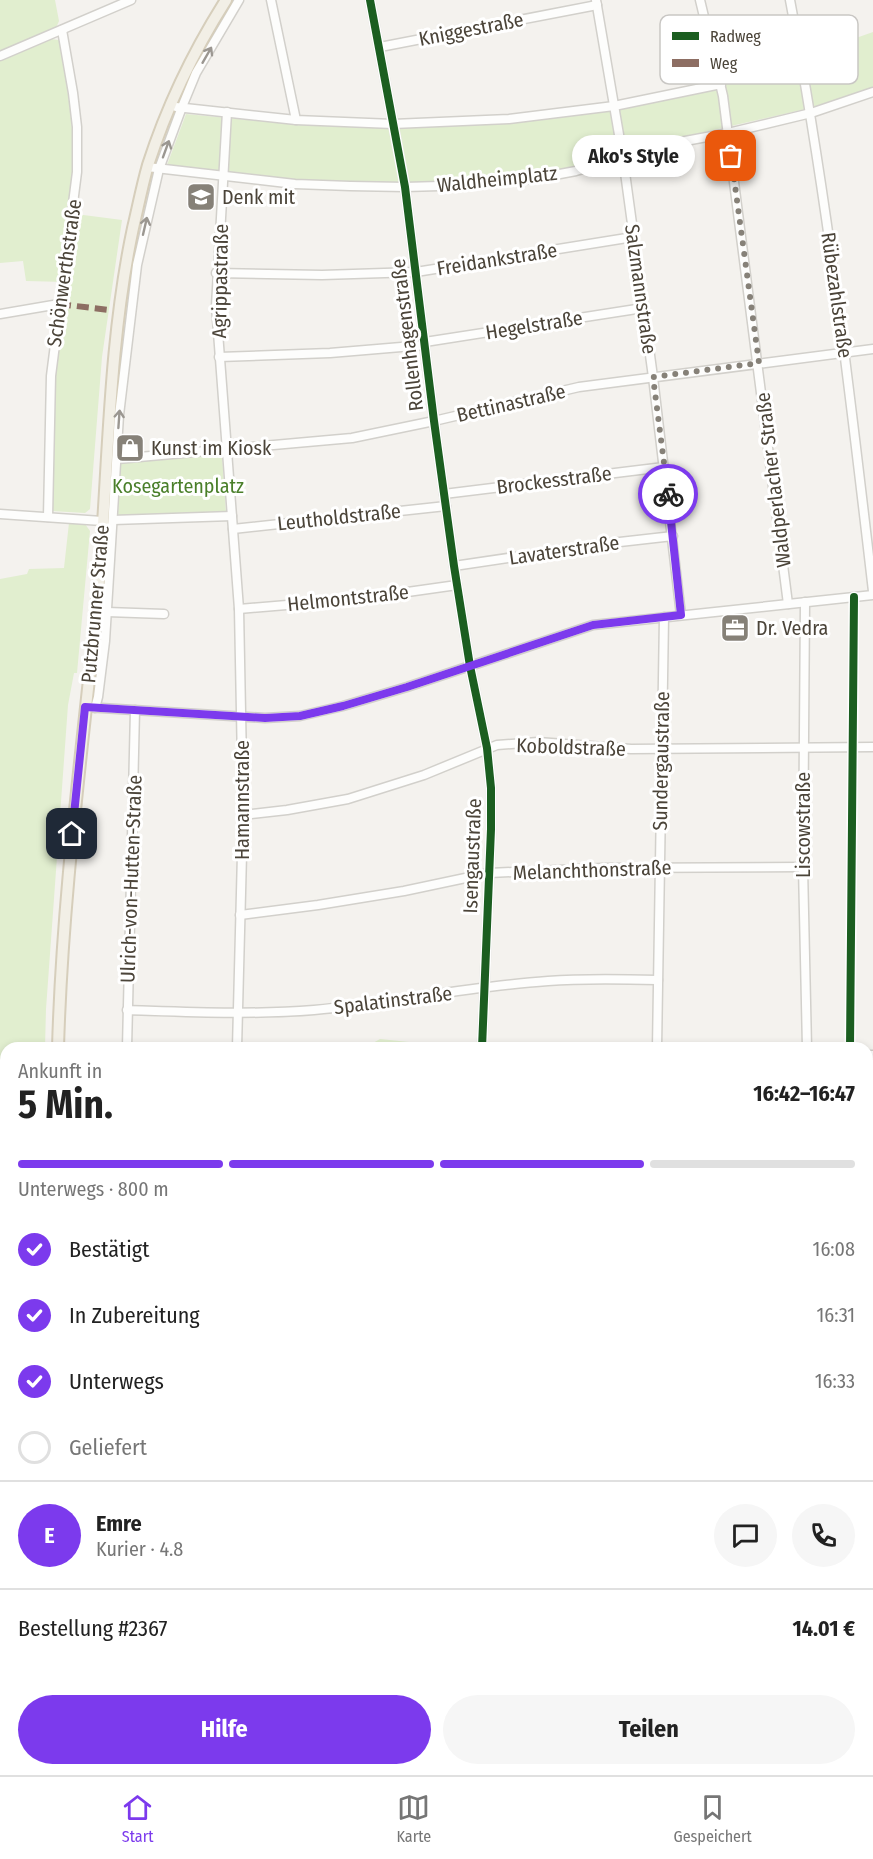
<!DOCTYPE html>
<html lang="de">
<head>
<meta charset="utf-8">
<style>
  :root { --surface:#fff; --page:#f6f6f6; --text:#222; --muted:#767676; --line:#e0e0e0; --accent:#7c3aed }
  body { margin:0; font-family:"Fira Sans Condensed",sans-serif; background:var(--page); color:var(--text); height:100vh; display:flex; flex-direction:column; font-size:22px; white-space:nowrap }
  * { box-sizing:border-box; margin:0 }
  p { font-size:20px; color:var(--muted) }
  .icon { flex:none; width:33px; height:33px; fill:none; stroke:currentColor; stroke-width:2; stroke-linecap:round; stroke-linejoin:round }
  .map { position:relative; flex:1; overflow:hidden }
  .drawer { position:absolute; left:0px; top:1042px; width:873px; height:734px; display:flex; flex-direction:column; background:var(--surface); border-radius:18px 18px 0 0; box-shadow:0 3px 9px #0003 }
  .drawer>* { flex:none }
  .pin { position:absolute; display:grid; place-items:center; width:51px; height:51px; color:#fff; margin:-26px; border-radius:12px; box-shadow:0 3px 9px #0006 }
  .courier { position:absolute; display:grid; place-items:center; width:60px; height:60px; margin:-30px; border:4px solid #7c3aed; border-radius:50%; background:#fff; color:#222; box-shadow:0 2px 8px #0007 }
  .bubble { position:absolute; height:42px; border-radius:21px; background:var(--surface); box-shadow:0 3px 9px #0003; font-size:20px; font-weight:700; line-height:42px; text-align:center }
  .overview em { font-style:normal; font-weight:700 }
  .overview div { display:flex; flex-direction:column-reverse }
  .overview { display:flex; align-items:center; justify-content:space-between; height:102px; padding:0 18px }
  h1 { font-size:39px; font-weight:700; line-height:45px }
  .bar { display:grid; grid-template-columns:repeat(4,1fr); gap:9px 6px; align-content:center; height:72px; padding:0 18px }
  .bar i { height:8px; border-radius:4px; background:var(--line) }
  .bar .selected { background:var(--accent) }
  .bar p { grid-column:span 4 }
  .line { display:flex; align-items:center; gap:15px; padding:0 18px; border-top:2px solid var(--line) }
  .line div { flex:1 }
  .round { display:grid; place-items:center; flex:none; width:63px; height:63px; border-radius:32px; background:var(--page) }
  ol { padding:0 18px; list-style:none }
  li { display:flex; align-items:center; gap:18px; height:66px }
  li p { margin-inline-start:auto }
  li .icon { padding:6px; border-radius:50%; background:var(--accent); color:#fff; stroke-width:4 }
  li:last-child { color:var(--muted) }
  li i { width:33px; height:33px; border:3px solid var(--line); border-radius:50% }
  .action { display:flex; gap:12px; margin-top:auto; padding:12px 18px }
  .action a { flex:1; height:69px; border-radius:36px; background:var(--accent); color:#fff; font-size:24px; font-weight:700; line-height:69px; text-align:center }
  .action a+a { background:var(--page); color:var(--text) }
  .tabs { display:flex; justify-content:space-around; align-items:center; height:84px; border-top:2px solid var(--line); background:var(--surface); font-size:16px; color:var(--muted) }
  .tabs a { display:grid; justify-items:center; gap:3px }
  .tabs .selected { color:var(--accent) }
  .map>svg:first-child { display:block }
  .green { fill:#e1eecf }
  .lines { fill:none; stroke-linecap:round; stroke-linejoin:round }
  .minor-casing { stroke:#d2d0cb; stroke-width:11 }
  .major-casing { stroke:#d6cebb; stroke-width:14 }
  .minor { stroke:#fdfdfc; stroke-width:8 }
  .major { stroke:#f2efe6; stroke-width:10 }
  .quiet { stroke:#8d6e63; stroke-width:6; stroke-dasharray:12 6; stroke-linecap:butt }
  .cycleway-casing { stroke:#fff; stroke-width:11 }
  .cycleway { stroke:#1b5e20; stroke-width:8 }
  .oneway { stroke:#9b9791 }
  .done { stroke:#868178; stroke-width:6; stroke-dasharray:0 10.8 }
  .route { stroke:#7c3aed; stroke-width:8 }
  .labels { text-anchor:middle; stroke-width:6; stroke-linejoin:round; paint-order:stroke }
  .street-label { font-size:20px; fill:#4b4439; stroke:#fff }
  .poi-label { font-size:20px; fill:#4b4439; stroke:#fff; text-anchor:start }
  .park-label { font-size:20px; fill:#4a7f2a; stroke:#fff }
  .key { fill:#fff; stroke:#c9c7c4; stroke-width:1.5 }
  .key-label { font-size:16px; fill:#4b4439 }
</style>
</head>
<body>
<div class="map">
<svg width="873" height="1775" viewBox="0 0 873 1775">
  <rect width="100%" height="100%" fill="#f4f2ee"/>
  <g class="green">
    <path d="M 0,0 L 55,0 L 59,21 L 51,39 L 59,40 C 65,77 73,114 73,152 C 73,172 70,192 68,213 L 122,220 L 102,357 L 90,509 L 85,513 L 52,511 L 54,377 L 66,282 L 26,281 L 23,261 L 0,263 Z"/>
    <path d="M 873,32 L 873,87 L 810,108 L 678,138 L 575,167 L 472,181 L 410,183 L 296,180 L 167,165 L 186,114 L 289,124 L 385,128 L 508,123 L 624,108 L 724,88 L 721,72 L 805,56 Z"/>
    <path d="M 222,455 L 226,512 L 118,516 L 120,463 Z"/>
    <path d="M 69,523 L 85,524 L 90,531 L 77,673 L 74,673 L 68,705 L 46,1009 L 45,1048 L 6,1048 L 6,1352 L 0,1352 L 0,579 L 27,574 L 29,569 L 64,568 Z"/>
    <path d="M 380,1039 L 438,1045 L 438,1048 L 364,1048 Z"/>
    <path d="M 873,1324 L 873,1528 L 867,1528 L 867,1325 Z"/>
    <path d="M 0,1367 L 6,1367 L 6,1619 L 0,1618 Z"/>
    <path d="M 873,1544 L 873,1775 L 806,1775 L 805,1770 L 867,1770 L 867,1545 Z"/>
    <rect x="123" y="1770" width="84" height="5"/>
    <rect x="688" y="1770" width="105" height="5"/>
  </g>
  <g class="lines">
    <g class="minor-casing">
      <g id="minor">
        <path d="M 271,0 L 296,120"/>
        <path d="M 370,0 L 405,187 L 434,421 L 454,566 L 470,666 L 487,748 L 491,788 L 491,829 L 482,1048"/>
        <path d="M 596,0 L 623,158 L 653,377 L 681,615"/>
        <path d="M 700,0 L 723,96 L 788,604"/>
        <path d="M 790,0 C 827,196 850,393 873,591"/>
        <path d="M 380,47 L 597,5"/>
        <path d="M 0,56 L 131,0"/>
        <path d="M 176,107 L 296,120 L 393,124 L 509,119 L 614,106 L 721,84"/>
        <path d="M 227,112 L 216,306 L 239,609 L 243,815 L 237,1048"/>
        <path d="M 147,167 L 295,184 L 350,186 L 405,187 L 474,185 L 533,179 L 576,171 L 680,142 L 728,133 L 811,113 L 873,92"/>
        <path d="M 216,273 L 322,275 L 416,272 L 633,237"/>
        <path d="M 0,314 L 59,304"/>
        <path d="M 425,342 L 643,308"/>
        <path d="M 219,357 L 330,353 L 425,345"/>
        <path d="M 117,459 L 352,438 L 434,421 L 579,387 L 873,349"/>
        <path d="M 444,494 L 664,467"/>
        <path d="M 0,514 L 102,521"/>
        <path d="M 48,517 L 51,376 L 77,172 L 77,127 L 73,93 L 62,30"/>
        <path d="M 113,520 L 232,516"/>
        <path d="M 233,529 L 446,506"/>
        <path d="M 454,566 L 602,544 L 673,536"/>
        <path d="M 805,602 L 803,867 L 807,1048"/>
        <path d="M 239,609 L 358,599 L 457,585"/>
        <path d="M 107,612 L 164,614"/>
        <path d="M 85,707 L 265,718 L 300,716 L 343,706 L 407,687 L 593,625 L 873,595"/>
        <path d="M 95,708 L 98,697 L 105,641 L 119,415 L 137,265 L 159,169 L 182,107 L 196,73 L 239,0"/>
        <path d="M 243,815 L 287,810 L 348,799 L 424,775 L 497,745 L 538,742 L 631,749 L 873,747"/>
        <path d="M 240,915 L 318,905 L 404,891 L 489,873 L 602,868 L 803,867"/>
        <path d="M 127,1010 C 190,1012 252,1015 314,1010 C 392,1003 470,986 548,981 C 585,978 621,979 658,980"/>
        <path d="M 127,1048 L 135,710"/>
        <path d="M 657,1048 L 664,617"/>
        <path d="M 867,1055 L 873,1055"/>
        <path d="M 867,1232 L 873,1232"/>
        <path d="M 229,1770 L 229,1775"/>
        <path d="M 800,1770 L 801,1775"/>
        <path d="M 219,1775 L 219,1770"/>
      </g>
    </g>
    <g class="major-casing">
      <g id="major">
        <path d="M 58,1048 C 62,903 81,759 96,614 C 109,485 106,355 133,228 C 138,207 142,186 148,165 C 167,106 193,52 226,0"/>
        <path d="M 0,1764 L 6,1741"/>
      </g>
    </g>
    <use href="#minor" class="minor"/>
    <use href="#major" class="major"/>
    <g class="quiet">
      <path d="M 59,304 L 109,310"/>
      <path d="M 867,1149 L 873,1148"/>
      <path d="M 867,1232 L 873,1232"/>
    </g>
    <g class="cycleway-casing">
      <g id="cycleway">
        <path d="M 370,0 L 405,187 L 434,421 L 454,566 L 470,666 L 487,748 L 491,788 L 491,829 L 482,1048"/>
        <path d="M 850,1048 L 854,597"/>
      </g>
    </g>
    <use href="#cycleway" class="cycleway"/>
  </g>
  <defs><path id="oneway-shaft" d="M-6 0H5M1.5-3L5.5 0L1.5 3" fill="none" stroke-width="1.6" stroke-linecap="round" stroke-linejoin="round" transform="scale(1.5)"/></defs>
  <g class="oneway">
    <use href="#oneway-shaft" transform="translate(207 55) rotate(-60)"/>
    <use href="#oneway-shaft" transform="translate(166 149) rotate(-70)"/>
    <use href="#oneway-shaft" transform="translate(145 226) rotate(-77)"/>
    <use href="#oneway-shaft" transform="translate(119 419) rotate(-86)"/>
  </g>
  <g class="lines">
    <path class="done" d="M 668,494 L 653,377 L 759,363 L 731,156"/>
    <path class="route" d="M 72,834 L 85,707 L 265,718 L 300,716 L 343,706 L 407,687 L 593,625 L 681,615 L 668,494"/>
  </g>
  <defs>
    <g id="school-square" transform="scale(1.5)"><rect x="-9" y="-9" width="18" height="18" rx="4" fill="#868178" stroke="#fff"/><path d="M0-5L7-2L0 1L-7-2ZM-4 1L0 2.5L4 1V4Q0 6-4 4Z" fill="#fff"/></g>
    <g id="shop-square" transform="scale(1.5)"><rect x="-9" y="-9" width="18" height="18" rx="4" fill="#868178" stroke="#fff"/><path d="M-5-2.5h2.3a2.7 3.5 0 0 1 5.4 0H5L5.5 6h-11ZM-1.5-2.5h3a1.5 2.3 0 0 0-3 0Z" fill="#fff"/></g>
    <g id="office-square" transform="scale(1.5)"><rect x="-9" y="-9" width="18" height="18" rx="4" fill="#868178" stroke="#fff"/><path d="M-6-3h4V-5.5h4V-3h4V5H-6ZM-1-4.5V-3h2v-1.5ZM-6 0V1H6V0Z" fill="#fff"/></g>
  </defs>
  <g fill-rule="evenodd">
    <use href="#school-square" x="201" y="197"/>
    <use href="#shop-square" x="130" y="448"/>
    <use href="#office-square" x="735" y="628"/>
  </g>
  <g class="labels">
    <g class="street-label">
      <text transform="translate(471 29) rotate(-11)" y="7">Kniggestraße</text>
      <text transform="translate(497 179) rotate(-6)" y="7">Waldheimplatz</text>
      <text transform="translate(497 259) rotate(-9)" y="7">Freidankstraße</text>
      <text transform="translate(64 273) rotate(-82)" y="7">Schönwerthstraße</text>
      <text transform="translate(220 281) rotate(-89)" y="7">Agrippastraße</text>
      <text transform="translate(641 289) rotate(82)" y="7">Salzmannstraße</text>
      <text transform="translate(837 295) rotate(82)" y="7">Rübezahlstraße</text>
      <text transform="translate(534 325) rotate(-9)" y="7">Hegelstraße</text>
      <text transform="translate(407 335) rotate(-97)" y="7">Rollenhagenstraße</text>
      <text transform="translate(511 403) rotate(-13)" y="7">Bettinastraße</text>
      <text transform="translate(554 480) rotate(-7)" y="7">Brockesstraße</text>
      <text transform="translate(773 480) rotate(-97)" y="7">Waldperlacher Straße</text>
      <text transform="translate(339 517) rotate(-6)" y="7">Leutholdstraße</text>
      <text transform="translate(564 550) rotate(-8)" y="7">Lavaterstraße</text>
      <text transform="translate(348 598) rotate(-6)" y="7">Helmontstraße</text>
      <text transform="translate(95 604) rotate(-85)" y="7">Putzbrunner Straße</text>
      <text transform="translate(571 747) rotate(2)" y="7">Koboldstraße</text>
      <text transform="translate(661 761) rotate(-89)" y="7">Sundergaustraße</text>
      <text transform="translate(242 800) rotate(-90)" y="7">Hamannstraße</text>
      <text transform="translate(803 825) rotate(-90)" y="7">Liscowstraße</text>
      <text transform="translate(472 856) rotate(-88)" y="7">Isengaustraße</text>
      <text transform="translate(592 870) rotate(-2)" y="7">Melanchthonstraße</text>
      <text transform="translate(131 879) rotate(-88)" y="7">Ulrich-von-Hutten-Straße</text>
      <text transform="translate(393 1000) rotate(-7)" y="7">Spalatinstraße</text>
    </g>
    <g class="poi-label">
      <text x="222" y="204">Denk mit</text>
      <text x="151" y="455">Kunst im Kiosk</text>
      <text x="756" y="635">Dr. Vedra</text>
    </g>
    <g class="park-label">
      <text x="178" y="493">Kosegartenplatz</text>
    </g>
  </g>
  <rect x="660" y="15" width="198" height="69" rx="9" class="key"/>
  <rect x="672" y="32" width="27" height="8" fill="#1b5e20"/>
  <rect x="672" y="59" width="27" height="8" fill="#8d6e63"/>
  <g class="key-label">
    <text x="710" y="42">Radweg</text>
    <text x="710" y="69">Weg</text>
  </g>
</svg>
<div class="pin" style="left:731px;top:156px;background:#ea580c"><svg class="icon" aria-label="bag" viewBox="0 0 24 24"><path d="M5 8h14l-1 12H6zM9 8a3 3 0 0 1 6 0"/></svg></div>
<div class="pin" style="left:72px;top:834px;background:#1f2937"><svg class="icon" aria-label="home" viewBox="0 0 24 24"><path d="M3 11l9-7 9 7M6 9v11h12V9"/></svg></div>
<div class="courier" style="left:668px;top:494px"><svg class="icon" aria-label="bike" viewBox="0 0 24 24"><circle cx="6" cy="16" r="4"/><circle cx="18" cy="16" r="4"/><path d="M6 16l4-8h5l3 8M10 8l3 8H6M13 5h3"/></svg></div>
<div class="bubble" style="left:572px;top:135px;width:123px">Ako's Style</div>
<section class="drawer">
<div class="overview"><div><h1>5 Min.</h1><p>Ankunft in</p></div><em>16:42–16:47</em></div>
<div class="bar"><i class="selected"></i><i class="selected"></i><i class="selected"></i><i></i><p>Unterwegs · 800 m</p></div>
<ol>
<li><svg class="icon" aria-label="check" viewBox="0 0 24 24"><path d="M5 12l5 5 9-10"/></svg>Bestätigt<p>16:08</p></li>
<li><svg class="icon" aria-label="check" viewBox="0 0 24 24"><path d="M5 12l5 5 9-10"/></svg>In Zubereitung<p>16:31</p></li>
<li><svg class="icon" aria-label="check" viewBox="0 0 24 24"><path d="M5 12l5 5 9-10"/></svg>Unterwegs<p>16:33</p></li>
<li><i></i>Geliefert</li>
</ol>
<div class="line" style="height:108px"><b class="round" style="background:var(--accent);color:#fff">E</b><div><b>Emre</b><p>Kurier · 4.8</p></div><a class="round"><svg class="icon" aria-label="chat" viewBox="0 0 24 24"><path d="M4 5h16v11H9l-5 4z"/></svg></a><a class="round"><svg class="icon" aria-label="phone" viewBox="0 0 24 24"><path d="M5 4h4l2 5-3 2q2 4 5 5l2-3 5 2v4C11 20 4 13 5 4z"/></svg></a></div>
<div class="line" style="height:78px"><div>Bestellung #2367</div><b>14.01 €</b></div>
<div class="action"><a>Hilfe</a><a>Teilen</a></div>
</section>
</div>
<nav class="tabs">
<a class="selected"><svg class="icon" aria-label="home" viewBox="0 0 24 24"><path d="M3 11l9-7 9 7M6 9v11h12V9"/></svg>Start</a>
<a><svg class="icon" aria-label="map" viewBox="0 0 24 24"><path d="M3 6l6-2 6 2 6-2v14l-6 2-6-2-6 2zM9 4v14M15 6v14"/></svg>Karte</a>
<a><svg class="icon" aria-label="saved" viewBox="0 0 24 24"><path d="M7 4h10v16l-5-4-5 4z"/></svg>Gespeichert</a>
</nav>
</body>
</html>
